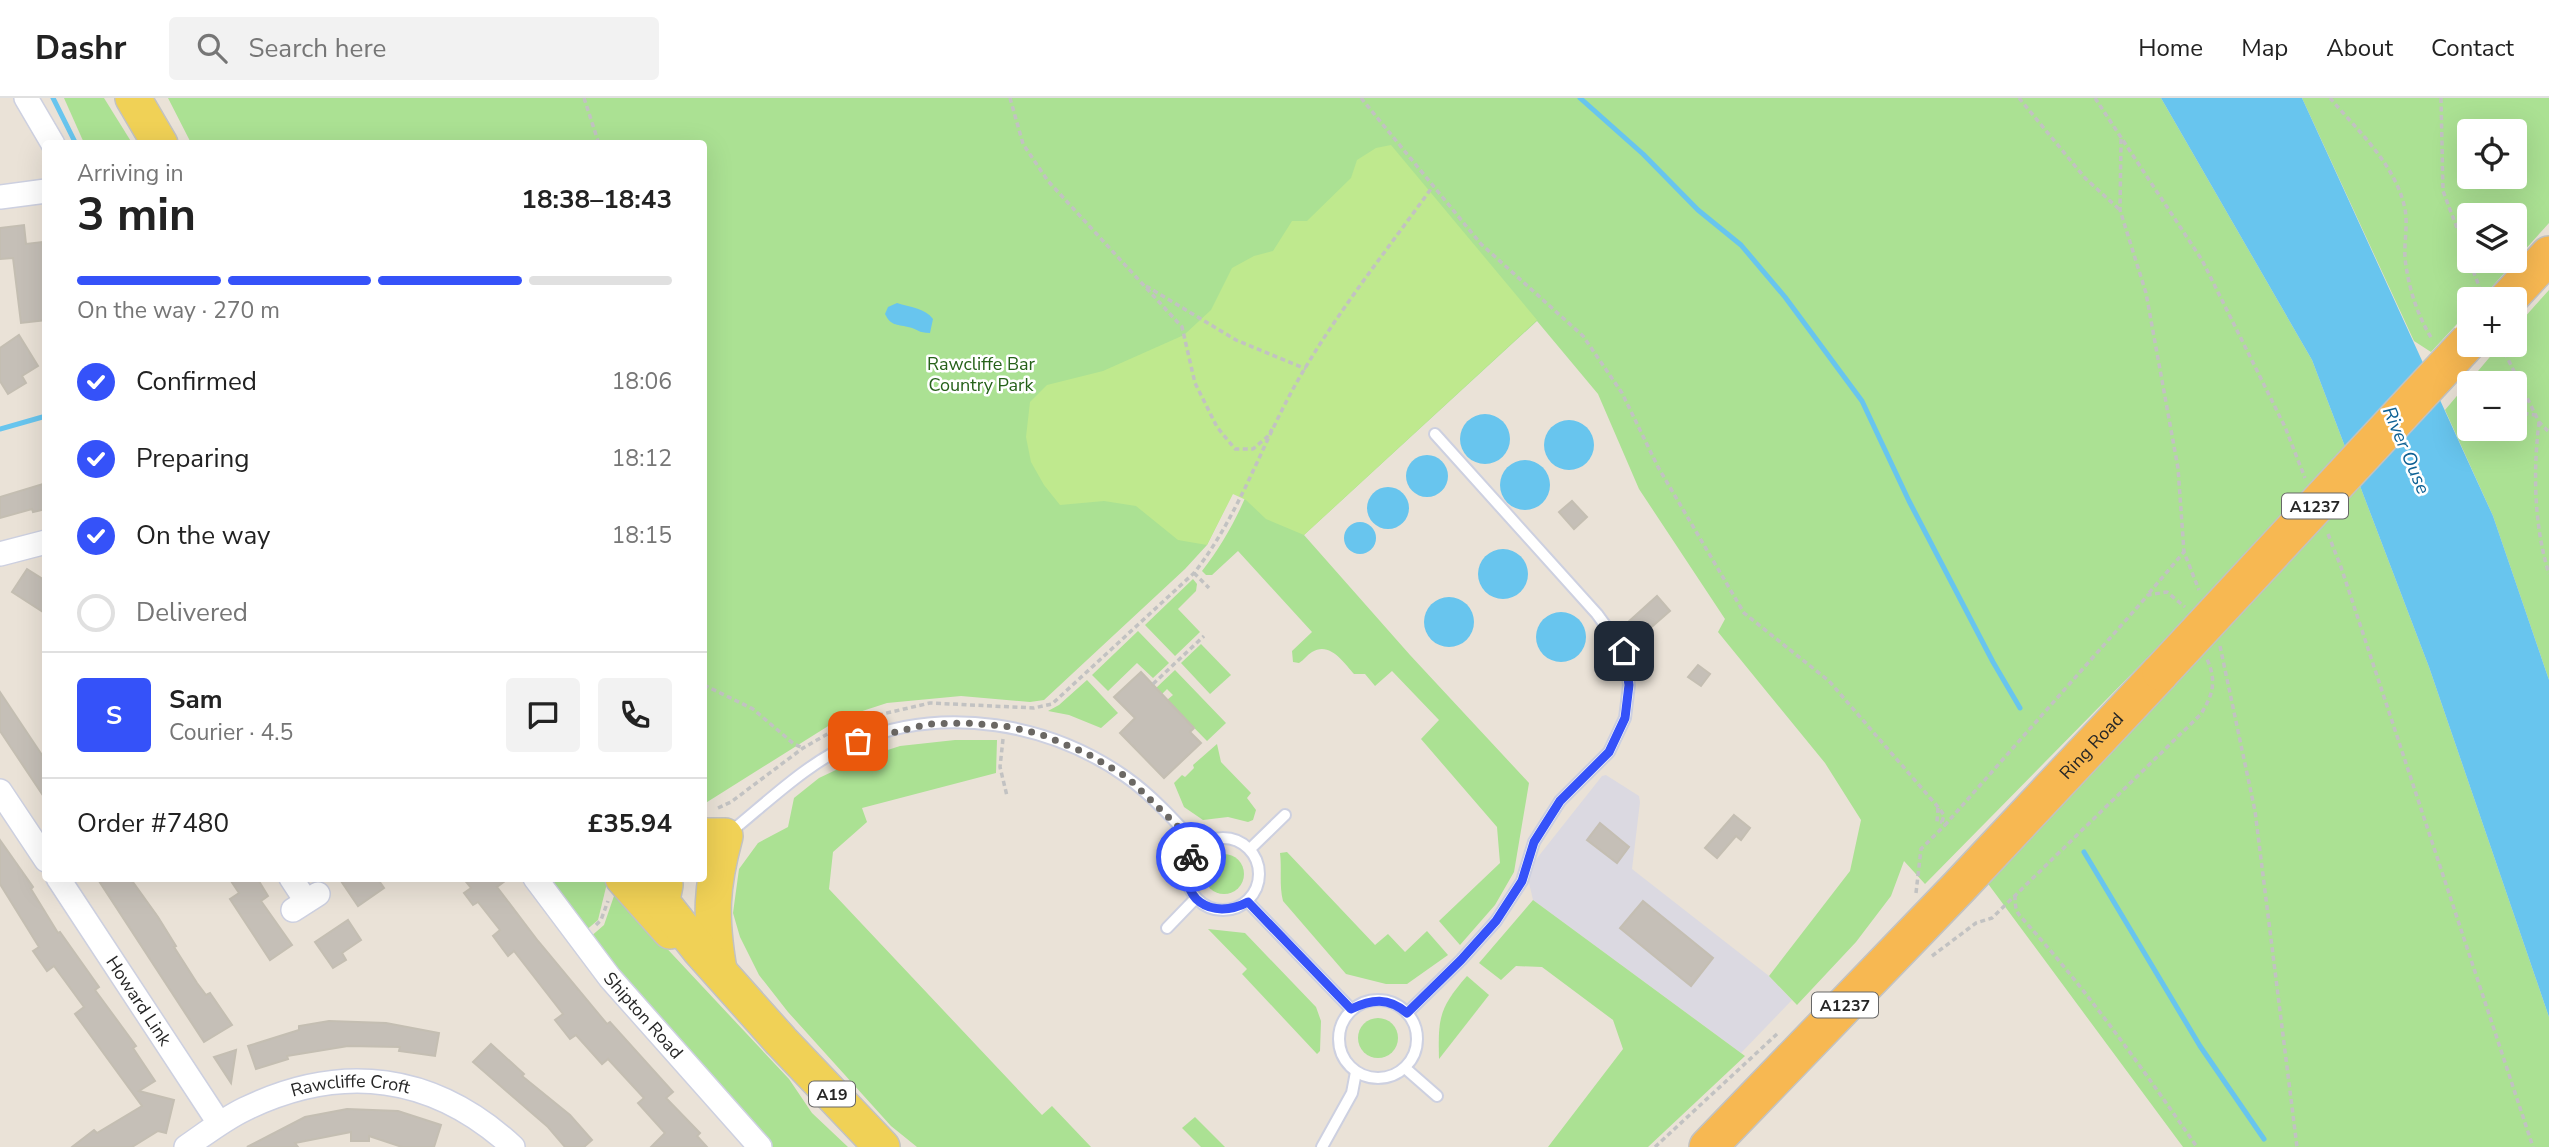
<!DOCTYPE html>
<html lang="en">
<head>
<meta charset="utf-8">
<style>
  :root { --surface:#fff; --page:#f2f2f2; --text:#222; --muted:#767676; --line:#e0e0e0; --accent:#3552f9 }
  body { margin:0; font-family:"Nunito Sans",sans-serif; background:var(--page); color:var(--text); height:100vh; display:flex; flex-direction:column; font-size:26px; white-space:nowrap }
  * { box-sizing:border-box; margin:0 }
  p { font-size:23px; color:var(--muted) }
  .icon { flex:none; width:38px; height:38px; fill:none; stroke:currentColor; stroke-width:2; stroke-linecap:round; stroke-linejoin:round }
  .map { position:relative; flex:1; overflow:hidden }
  .details { position:absolute; left:42px; top:42px; width:665px; height:742px; display:flex; flex-direction:column; background:var(--surface); border-radius:7px; box-shadow:0 7px 28px #0002 }
  .details>* { flex:none }
  .controls { position:absolute; left:2457px; top:21px; display:grid; gap:14px }
  .controls a { display:grid; place-items:center; width:70px; height:70px; border-radius:7px; background:var(--surface); box-shadow:0 7px 28px #0002; font-size:35px }
  .pin { position:absolute; display:grid; place-items:center; width:60px; height:60px; color:#fff; margin:-30px; border-radius:14px; box-shadow:0 4px 10px #0006 }
  .courier { position:absolute; display:grid; place-items:center; width:70px; height:70px; margin:-35px; border:5px solid #3552f9; border-radius:50%; background:#fff; color:#222; box-shadow:0 2px 9px #0007 }
  .overview em { font-style:normal; font-weight:700 }
  .overview div { display:flex; flex-direction:column-reverse }
  .overview { display:flex; align-items:center; justify-content:space-between; height:119px; padding:0 35px }
  h1 { font-size:46px; font-weight:700; line-height:52px }
  .bar { display:grid; grid-template-columns:repeat(4,1fr); gap:10px 7px; align-content:center; height:84px; padding:0 35px }
  .bar i { height:9px; border-radius:5px; background:var(--line) }
  .bar .on { background:var(--accent) }
  .bar p { grid-column:span 4 }
  .line { display:flex; align-items:center; gap:18px; padding:0 35px; border-top:2px solid var(--line) }
  .line div { flex:1 }
  .round { display:grid; place-items:center; flex:none; width:74px; height:74px; border-radius:7px; background:var(--page) }
  ol { padding:0 35px; list-style:none }
  li { display:flex; align-items:center; gap:21px; height:77px }
  li p { margin-inline-start:auto }
  li .icon { padding:7px; border-radius:50%; background:var(--accent); color:#fff; stroke-width:4 }
  li:last-child { color:var(--muted) }
  li i { width:38px; height:38px; border:4px solid var(--line); border-radius:50% }
  header { display:flex; align-items:center; gap:42px; box-sizing:border-box; height:98px; padding:0 35px; background:var(--surface); border-bottom:2px solid var(--line) }
  header strong { font-size:33px }
  nav { display:flex; gap:38px; margin-inline-start:auto; font-size:24px }
  .search { width:490px; height:63px; background:var(--page); display:flex; align-items:center; gap:18px; box-sizing:border-box; padding:0 24px; border-radius:7px; color:var(--muted); font-size:26px }
  .map>svg:first-child { display:block }
  .industrial { fill:#dbd9e1 }
  .green { fill:#abe193; fill-rule:evenodd }
  .pitch { fill:#bfe98e }
  .water { fill:#68c5ee }
  .lines { fill:none; stroke-linecap:round; stroke-linejoin:round }
  .stream { stroke:#68c5ee; stroke-width:5 }
  .building { fill:#c5bfb7; stroke:#c4beb2; stroke-width:2 }
  .service-casing { stroke:#cdd0e0; stroke-width:14 }
  .minor-casing { stroke:#cdd0e0; stroke-width:26 }
  .primary-casing { stroke:#c2c2c2; stroke-width:38 }
  .trunk-casing { stroke:#c2c2c2; stroke-width:40 }
  .path { stroke:#c2c2c2; stroke-width:3.5; stroke-dasharray:5 3.5; stroke-linecap:butt }
  .service { stroke:#fff; stroke-width:10 }
  .minor { stroke:#fff; stroke-width:23 }
  .primary { stroke:#f0d156; stroke-width:35 }
  .trunk { stroke:#f7b852; stroke-width:37 }
  .trunk-bridge-casing { stroke:#c2c2c2; stroke-width:40; stroke-linecap:butt }
  .trunk-bridge { stroke:#f7b852; stroke-width:37 }
  .done { stroke:#6b6864; stroke-width:7; stroke-dasharray:0 12.6 }
  .route { stroke:#3552f9; stroke-width:9 }
  .labels { text-anchor:middle; stroke-width:5; stroke-linejoin:round; paint-order:stroke }
  .shield { fill:#fff; stroke:#676767; stroke-width:2 }
  .shield-label { font-size:16px; font-weight:bold; fill:#262626 }
  .park-label { font-size:18px; fill:#256119; stroke:#fff }
  .street-label { font-size:18px; fill:#262626; stroke:#fff }
  .water-label { font-size:19px; font-style:italic; fill:#0d6194; stroke:#fff }
</style>
</head>
<body>
<header>
<strong>Dashr</strong>
<div class="search"><svg class="icon" aria-label="search" viewBox="0 0 24 24"><circle cx="10" cy="10" r="6"/><path d="M15 15l6 6"/></svg>Search here</div>
<nav><a>Home</a><a>Map</a><a>About</a><a>Contact</a></nav>
</header>
<div class="map">
<svg width="2549" height="1049" viewBox="0 0 2549 1049">
  <rect width="100%" height="100%" fill="#eae2d7"/>
  <path class="industrial" d="M 1606,677 L 1639,698 L 1640,704 L 1632,771 L 1769,878 L 1792,902 L 1741,955 L 1533,802 L 1527,776 L 1530,769 L 1602,678 Z"/>
  <g class="green">
    <path d="M 64,0 L 104,0 L 132,45 L 84,45 Z"/>
    <path d="M 168,0 L 2161,0 L 2312,262 L 2429,569 L 2549,919 L 2549,1049 L 2183,1049 L 1986,783 L 2191,568 L 2163,544 L 1925,786 L 1904,763 L 1891,798 L 1856,844 L 1797,907 L 1769,878 L 1850,773 L 1861,722 L 1825,665 L 1718,534 L 1725,521 L 1639,391 L 1598,296 L 1537,223 L 1304,437 L 1410,557 L 1529,685 L 1514,774 L 1495,807 L 1460,847 L 1439,823 L 1500,765 L 1497,729 L 1421,641 L 1439,622 L 1392,573 L 1375,588 L 1365,576 L 1354,576 C 1344,565 1330,543 1312,554 C 1307,557 1304,562 1299,565 L 1293,564 L 1292,553 L 1312,534 L 1238,453 L 1212,477 L 1206,477 L 1202,473 C 1247,416 1266,346 1290,279 L 1207,447 L 1185,471 L 1044,602 L 1030,604 L 961,598 L 887,605 L 841,620 L 704,706 L 704,46 L 191,45 Z"/>
    <path d="M 2302,0 L 2549,0 L 2549,125 L 2481,201 L 2469,201 L 2469,213 L 2431,254 L 2414,243 ZM 2469,33 L 2515,33 L 2515,79 L 2469,79 ZM 2469,117 L 2515,117 L 2515,163 L 2469,163 Z"/>
    <path d="M 2549,192 L 2549,582 L 2493,418 L 2445,312 L 2500,247 L 2515,247 L 2515,230 ZM 2469,285 L 2515,285 L 2515,331 L 2469,331 Z"/>
    <path d="M 1193,481 L 1197,486 L 1196,493 L 1178,511 L 1200,534 L 1175,558 L 1145,527 Z"/>
    <path d="M 1138,533 L 1169,565 L 1153,580 L 1137,565 L 1108,593 L 1092,577 Z"/>
    <path d="M 1201,546 L 1231,577 L 1210,596 L 1181,565 Z"/>
    <path d="M 1175,572 L 1226,625 L 1207,643 L 1167,602 L 1173,597 L 1167,591 L 1162,596 L 1156,590 Z"/>
    <path d="M 1087,582 L 1118,615 L 1101,630 L 1069,617 L 1048,613 L 1059,607 Z"/>
    <path d="M 955,642 L 997,642 L 996,675 L 862,710 L 867,724 L 833,754 L 829,791 L 1042,1017 L 1052,1008 L 1091,1049 L 917,1049 L 891,1028 L 788,914 L 759,877 L 740,839 L 733,815 L 739,771 L 758,745 L 788,729 L 794,700 L 819,680 L 857,662 L 900,648 Z"/>
    <path d="M 1217,646 L 1221,664 L 1251,695 L 1247,700 L 1256,712 L 1253,722 L 1248,724 L 1228,719 L 1203,722 L 1184,709 L 1174,685 L 1182,677 L 1185,679 L 1194,670 L 1193,667 Z"/>
    <path d="M 1287,754 L 1375,847 L 1388,836 L 1405,854 L 1427,833 L 1448,857 L 1407,886 L 1386,886 L 1346,876 L 1283,803 C 1279,787 1282,771 1280,755 Z"/>
    <circle cx="1224" cy="776" r="20"/>
    <path d="M 544,781 L 608,781 L 598,822 L 584,834 Z"/>
    <path d="M 615,795 L 789,981 L 812,1015 L 848,1049 L 770,1049 L 589,840 L 604,827 Z"/>
    <path d="M 1533,802 L 1745,958 L 1648,1049 L 1548,1049 L 1623,951 L 1613,922 L 1542,869 L 1516,868 L 1501,882 L 1479,865 Z"/>
    <path d="M 1208,831 L 1245,835 L 1316,909 L 1321,923 L 1320,953 L 1317,956 L 1242,876 L 1247,871 Z"/>
    <path d="M 1467,878 L 1489,897 L 1439,961 C 1438,920 1439,910 1467,878 Z"/>
    <circle cx="1378" cy="940" r="20"/>
    <path d="M 1195,1019 L 1225,1049 L 1201,1049 L 1182,1030 Z"/>
  </g>
  <path class="pitch" d="M 1391,47 L 1537,222 L 1304,437 L 1266,421 L 1246,402 L 1233,396 L 1207,447 L 1178,442 L 1136,408 L 1104,403 L 1060,407 L 1044,387 L 1031,364 L 1026,339 L 1030,304 L 1047,287 L 1103,273 L 1184,237 L 1211,212 L 1232,170 L 1254,158 L 1273,153 L 1292,123 L 1307,123 L 1351,80 L 1357,62 L 1376,50 Z"/>
  <g class="water">
    <path d="M 2161,0 L 2302,0 L 2493,418 L 2549,582 L 2549,919 L 2429,569 L 2312,262 Z"/>
    <path d="M 897,205 C 910,209 925,210 933,221 L 930,235 C 918,235 918,231 908,229 C 896,226 891,228 885,216 L 888,209 Z"/>
    <circle cx="1485" cy="341" r="25"/>
    <circle cx="1569" cy="347" r="25"/>
    <circle cx="1427" cy="378" r="21"/>
    <circle cx="1525" cy="387" r="25"/>
    <circle cx="1388" cy="410" r="21"/>
    <circle cx="1360" cy="440" r="16"/>
    <circle cx="1503" cy="476" r="25"/>
    <circle cx="1449" cy="524" r="25"/>
    <circle cx="1561" cy="539" r="25"/>
  </g>
  <g class="lines">
    <g class="stream">
      <path d="M 53,0 L 76,46"/>
      <path d="M 1580,0 L 1643,56 L 1698,112 L 1741,147 L 1785,199 L 1862,303 L 1909,403 L 1993,564 L 2020,610"/>
      <path d="M 0,331 L 46,318"/>
      <path d="M 2084,754 L 2200,948 L 2264,1041"/>
    </g>
  </g>
  <g class="building">
    <path d="M 24,127 L 26,146 L 42,144 L 46,173 L 46,222 L 21,225 L 13,160 L 0,161 L 0,130 Z"/>
    <path d="M 19,237 L 38,268 L 22,278 L 26,285 L 8,296 L 0,283 L 0,250 Z"/>
    <path d="M 46,385 L 46,411 L 33,414 L 32,411 L 0,420 L 0,399 Z"/>
    <path d="M 1572,403 L 1587,419 L 1574,431 L 1559,414 Z"/>
    <path d="M 27,471 L 46,483 L 46,516 L 12,494 Z"/>
    <path d="M 1657,498 L 1670,513 L 1640,539 L 1627,525 Z"/>
    <path d="M 1698,567 L 1710,576 L 1701,588 L 1688,579 Z"/>
    <path d="M 1141,574 L 1194,630 L 1190,634 L 1201,645 L 1164,680 L 1120,635 L 1135,620 L 1114,599 Z"/>
    <path d="M 0,594 L 46,663 L 46,702 L 0,633 Z"/>
    <path d="M 1734,717 L 1750,730 L 1741,742 L 1736,738 L 1717,760 L 1705,750 Z"/>
    <path d="M 1600,725 L 1629,749 L 1617,765 L 1587,742 Z"/>
    <path d="M 0,742 L 33,789 L 31,791 L 58,835 L 60,834 L 99,889 L 95,892 L 136,948 L 133,950 L 155,983 L 139,993 L 174,1002 L 166,1035 L 158,1033 L 132,1049 L 72,1049 L 94,1032 L 97,1035 L 142,1008 L 75,916 L 84,909 L 54,868 L 47,873 L 33,853 L 39,849 L 0,786 Z"/>
    <path d="M 97,780 L 130,780 L 158,819 L 176,848 L 174,849 L 197,885 L 206,897 L 210,895 L 232,927 L 204,944 Z"/>
    <path d="M 229,780 L 257,780 L 268,798 L 261,803 L 292,847 L 270,862 L 230,801 L 239,795 Z"/>
    <path d="M 339,780 L 377,780 L 384,790 L 358,808 Z"/>
    <path d="M 463,780 L 509,780 L 497,789 L 538,843 L 607,926 L 610,924 L 673,994 L 666,1000 L 700,1035 L 697,1038 L 707,1049 L 651,1049 L 665,1035 L 638,1005 L 644,1000 L 608,961 L 602,966 L 576,937 L 570,941 L 555,922 L 563,916 L 514,853 L 508,858 L 493,838 L 500,832 L 478,804 L 473,807 L 464,795 L 471,790 Z"/>
    <path d="M 1643,803 L 1713,860 L 1691,888 L 1620,830 Z"/>
    <path d="M 348,822 L 361,842 L 342,855 L 346,862 L 333,870 L 315,844 Z"/>
    <path d="M 329,923 L 386,925 L 439,935 L 435,958 L 399,953 L 400,949 L 348,948 L 287,958 L 288,961 L 256,971 L 248,948 L 299,932 L 299,928 Z"/>
    <path d="M 491,946 L 524,976 L 522,978 L 570,1017 L 592,1042 L 584,1049 L 565,1049 L 548,1029 L 473,964 Z"/>
    <path d="M 236,952 L 231,985 L 214,959 Z"/>
    <path d="M 347,1011 L 398,1013 L 441,1027 L 434,1049 L 402,1049 L 369,1038 L 369,1043 L 351,1043 L 351,1034 L 295,1045 L 298,1049 L 247,1049 L 305,1019 Z"/>
  </g>
  <g class="lines">
    <g class="service-casing">
      <g id="service">
        <path d="M 728,736 C 769,703 809,663 857,643 C 945,607 1050,625 1126,679 C 1152,697 1178,726 1199,749"/>
        <circle cx="1223" cy="776" r="36"/>
        <path d="M 1250,751 L 1285,717"/>
        <path d="M 1248,804 L 1351,911"/>
        <path d="M 1167,830 L 1195,801"/>
        <circle cx="1378" cy="941" r="39"/>
        <path d="M 1407,915 L 1461,862 L 1496,823 L 1522,783 L 1534,744 L 1560,703 L 1609,654 L 1625,620 L 1629,587 L 1624,553 L 1597,516 L 1435,336"/>
        <path d="M 1405,970 L 1437,998"/>
        <path d="M 1322,1049 L 1352,995 L 1356,974"/>
      </g>
    </g>
    <g class="minor-casing">
      <g id="minor">
        <path d="M 26,0 L 53,46"/>
        <path d="M 0,99 L 46,93"/>
        <path d="M 0,456 L 46,444"/>
        <path d="M 0,693 L 46,762"/>
        <path id="s1" d="M 58,780 L 219,1025"/>
        <path d="M 291,780 L 306,803"/>
        <path id="s2" d="M 535,780 L 610,880 L 760,1049"/>
        <path d="M 293,812 L 318,796"/>
        <path id="s3" d="M 186,1049 C 205,1036 224,1021 245,1011 C 342,964 434,976 513,1049"/>
      </g>
    </g>
    <g class="primary-casing">
      <g id="primary">
        <path d="M 133,0 L 160,46"/>
        <path d="M 704,738 L 725,738 C 711,790 710,819 719,872"/>
        <path d="M 623,780 L 670,833"/>
        <path d="M 665,787 L 662,802 L 665,808 L 699,851 L 781,943 L 882,1049"/>
      </g>
    </g>
    <g class="trunk-casing">
      <g id="trunk">
        <path d="M 2508,201 L 2549,157"/>
        <path id="s4" d="M 1708,1049 L 1959,789 L 2161,574"/>
      </g>
    </g>
    <g class="path">
      <path d="M 584,0 L 599,46"/>
      <path d="M 1010,0 L 1023,46 L 1048,83 L 1182,229 L 1195,285 L 1217,329 L 1235,351 L 1253,351 L 1268,338 L 1272,331"/>
      <path d="M 1361,0 L 1481,146 L 1583,238 L 1622,295 L 1658,369 L 1744,515 L 1829,583 L 1938,709 L 1944,717 L 1942,724 L 1945,727 L 2148,497 L 2167,494 L 2185,509"/>
      <path d="M 2019,0 L 2085,80 L 2120,112"/>
      <path d="M 2095,0 L 2202,162 L 2285,329 L 2305,380"/>
      <path d="M 2330,0 C 2358,33 2396,67 2405,111 C 2408,127 2404,144 2405,160 C 2408,188 2417,217 2432,241"/>
      <path d="M 2441,0 L 2443,93 L 2482,196"/>
      <path d="M 2121,41 L 2120,112 L 2146,195 L 2178,370 L 2184,454 L 2199,492"/>
      <path d="M 1146,188 L 1236,242 L 1306,271"/>
      <path d="M 2501,247 L 2539,324 L 2549,334"/>
      <path d="M 2462,290 L 2469,295"/>
      <path d="M 2515,314 L 2535,317"/>
      <path d="M 2539,324 C 2533,374 2534,428 2549,476"/>
      <path d="M 2328,436 L 2341,469 L 2533,1049"/>
      <path d="M 1194,475 L 1209,490"/>
      <path d="M 2149,495 L 2184,454"/>
      <path d="M 2220,548 L 2255,713 L 2297,1049"/>
      <path d="M 1153,586 L 1204,538"/>
      <path d="M 704,587 L 753,611 L 794,646 L 803,650"/>
      <path d="M 1003,641 L 1000,669 L 1007,698"/>
      <path d="M 718,710 L 731,704 L 803,650 L 848,624 L 930,605 L 1034,610 L 1052,606 L 1194,475 C 1238,419 1259,353 1293,291 C 1333,219 1385,155 1433,88"/>
      <path d="M 1938,710 L 1937,724 L 1942,724"/>
      <path d="M 1916,795 L 1921,751 L 1945,727"/>
      <path d="M 2015,797 C 2015,805 2015,812 2020,818 C 2085,889 2142,970 2197,1049"/>
      <path d="M 596,827 L 601,822 L 608,803"/>
      <path d="M 1932,858 L 1976,825 L 1992,820 L 2201,616 C 2213,596 2217,584 2207,561"/>
      <path d="M 1655,1049 L 1777,936"/>
    </g>
    <use href="#service" class="service"/>
    <use href="#minor" class="minor"/>
    <use href="#primary" class="primary"/>
    <use href="#trunk" class="trunk"/>
    <g class="trunk-bridge-casing">
      <path id="trunk-bridge" d="M 2161,574 L 2469,243"/>
    </g>
    <use href="#trunk-bridge" class="trunk-bridge"/>
  </g>
  <g class="lines">
    <path class="done" d="M 858,643 L 929,626 L 965,625 L 1005,628 L 1040,636 L 1086,655 L 1127,679 L 1199,749 L 1191,759"/>
    <path class="route" d="M 1191,759 C 1176,801 1212,823 1248,804 L 1351,911 C 1372,901 1388,899 1407,915 L 1461,862 L 1496,823 L 1522,783 L 1534,744 L 1560,703 L 1609,654 L 1625,620 L 1629,587 L 1624,553"/>
  </g>
  <g class="labels">
    <g class="shield">
      <rect x="2282" y="395.5" width="66" height="25" rx="5"/>
      <rect x="1812" y="894.5" width="66" height="25" rx="5"/>
      <rect x="809" y="983.5" width="46" height="25" rx="5"/>
    </g>
    <g class="shield-label">
      <text x="2315" y="414">A1237</text>
      <text x="1845" y="913">A1237</text>
      <text x="832" y="1002">A19</text>
    </g>
    <g class="park-label">
      <text x="981" y="272">Rawcliffe Bar<tspan x="981" dy="21">Country Park</tspan></text>
    </g>
    <g class="street-label">
      <text dy="6" stroke="none"><textPath href="#s4" startOffset="555">Ring Road</textPath></text>
      <text dy="6" stroke="none"><textPath href="#s1" startOffset="147">Howard Link</textPath></text>
      <text dy="6" stroke="none"><textPath href="#s2" startOffset="175">Shipton Road</textPath></text>
      <text dy="6" stroke="none"><textPath href="#s3" startOffset="180">Rawcliffe Croft</textPath></text>
    </g>
    <g class="water-label">
      <text transform="translate(2407 352) rotate(67)" y="7">River Ouse</text>
    </g>
  </g>
</svg>
<div class="controls">
<a><svg class="icon" aria-label="locate" viewBox="0 0 24 24"><circle cx="12" cy="12" r="6"/><path d="M12 2v4M12 18v4M2 12h4M18 12h4"/></svg></a>
<a><svg class="icon" aria-label="layers" viewBox="0 0 24 24"><path d="M12 4l9 5-9 5-9-5zM3 14l9 5 9-5"/></svg></a>
<a>+</a>
<a>−</a>
</div>
<div class="pin" style="left:858px;top:643px;background:#ea580c"><svg class="icon" aria-label="bag" viewBox="0 0 24 24"><path d="M5 8h14l-1 12H6zM9 8a3 3 0 0 1 6 0"/></svg></div>
<div class="pin" style="left:1624px;top:553px;background:#1f2937"><svg class="icon" aria-label="home" viewBox="0 0 24 24"><path d="M3 11l9-7 9 7M6 9v11h12V9"/></svg></div>
<div class="courier" style="left:1191px;top:759px"><svg class="icon" aria-label="bike" viewBox="0 0 24 24"><circle cx="6" cy="16" r="4"/><circle cx="18" cy="16" r="4"/><path d="M6 16l4-8h5l3 8M10 8l3 8H6M13 5h3"/></svg></div>
<section class="details">
<div class="overview"><div><h1>3 min</h1><p>Arriving in</p></div><em>18:38–18:43</em></div>
<div class="bar"><i class="on"></i><i class="on"></i><i class="on"></i><i></i><p>On the way · 270 m</p></div>
<ol>
<li><svg class="icon" aria-label="check" viewBox="0 0 24 24"><path d="M5 12l5 5 9-10"/></svg>Confirmed<p>18:06</p></li>
<li><svg class="icon" aria-label="check" viewBox="0 0 24 24"><path d="M5 12l5 5 9-10"/></svg>Preparing<p>18:12</p></li>
<li><svg class="icon" aria-label="check" viewBox="0 0 24 24"><path d="M5 12l5 5 9-10"/></svg>On the way<p>18:15</p></li>
<li><i></i>Delivered</li>
</ol>
<div class="line" style="height:126px"><b class="round" style="background:var(--accent);color:#fff">S</b><div><b>Sam</b><p>Courier · 4.5</p></div><a class="round"><svg class="icon" aria-label="chat" viewBox="0 0 24 24"><path d="M4 5h16v11H9l-5 4z"/></svg></a><a class="round"><svg class="icon" aria-label="phone" viewBox="0 0 24 24"><path d="M5 4h4l2 5-3 2q2 4 5 5l2-3 5 2v4C11 20 4 13 5 4z"/></svg></a></div>
<div class="line" style="height:91px"><div>Order #7480</div><b>£35.94</b></div>
</section>
</div>
</body>
</html>
